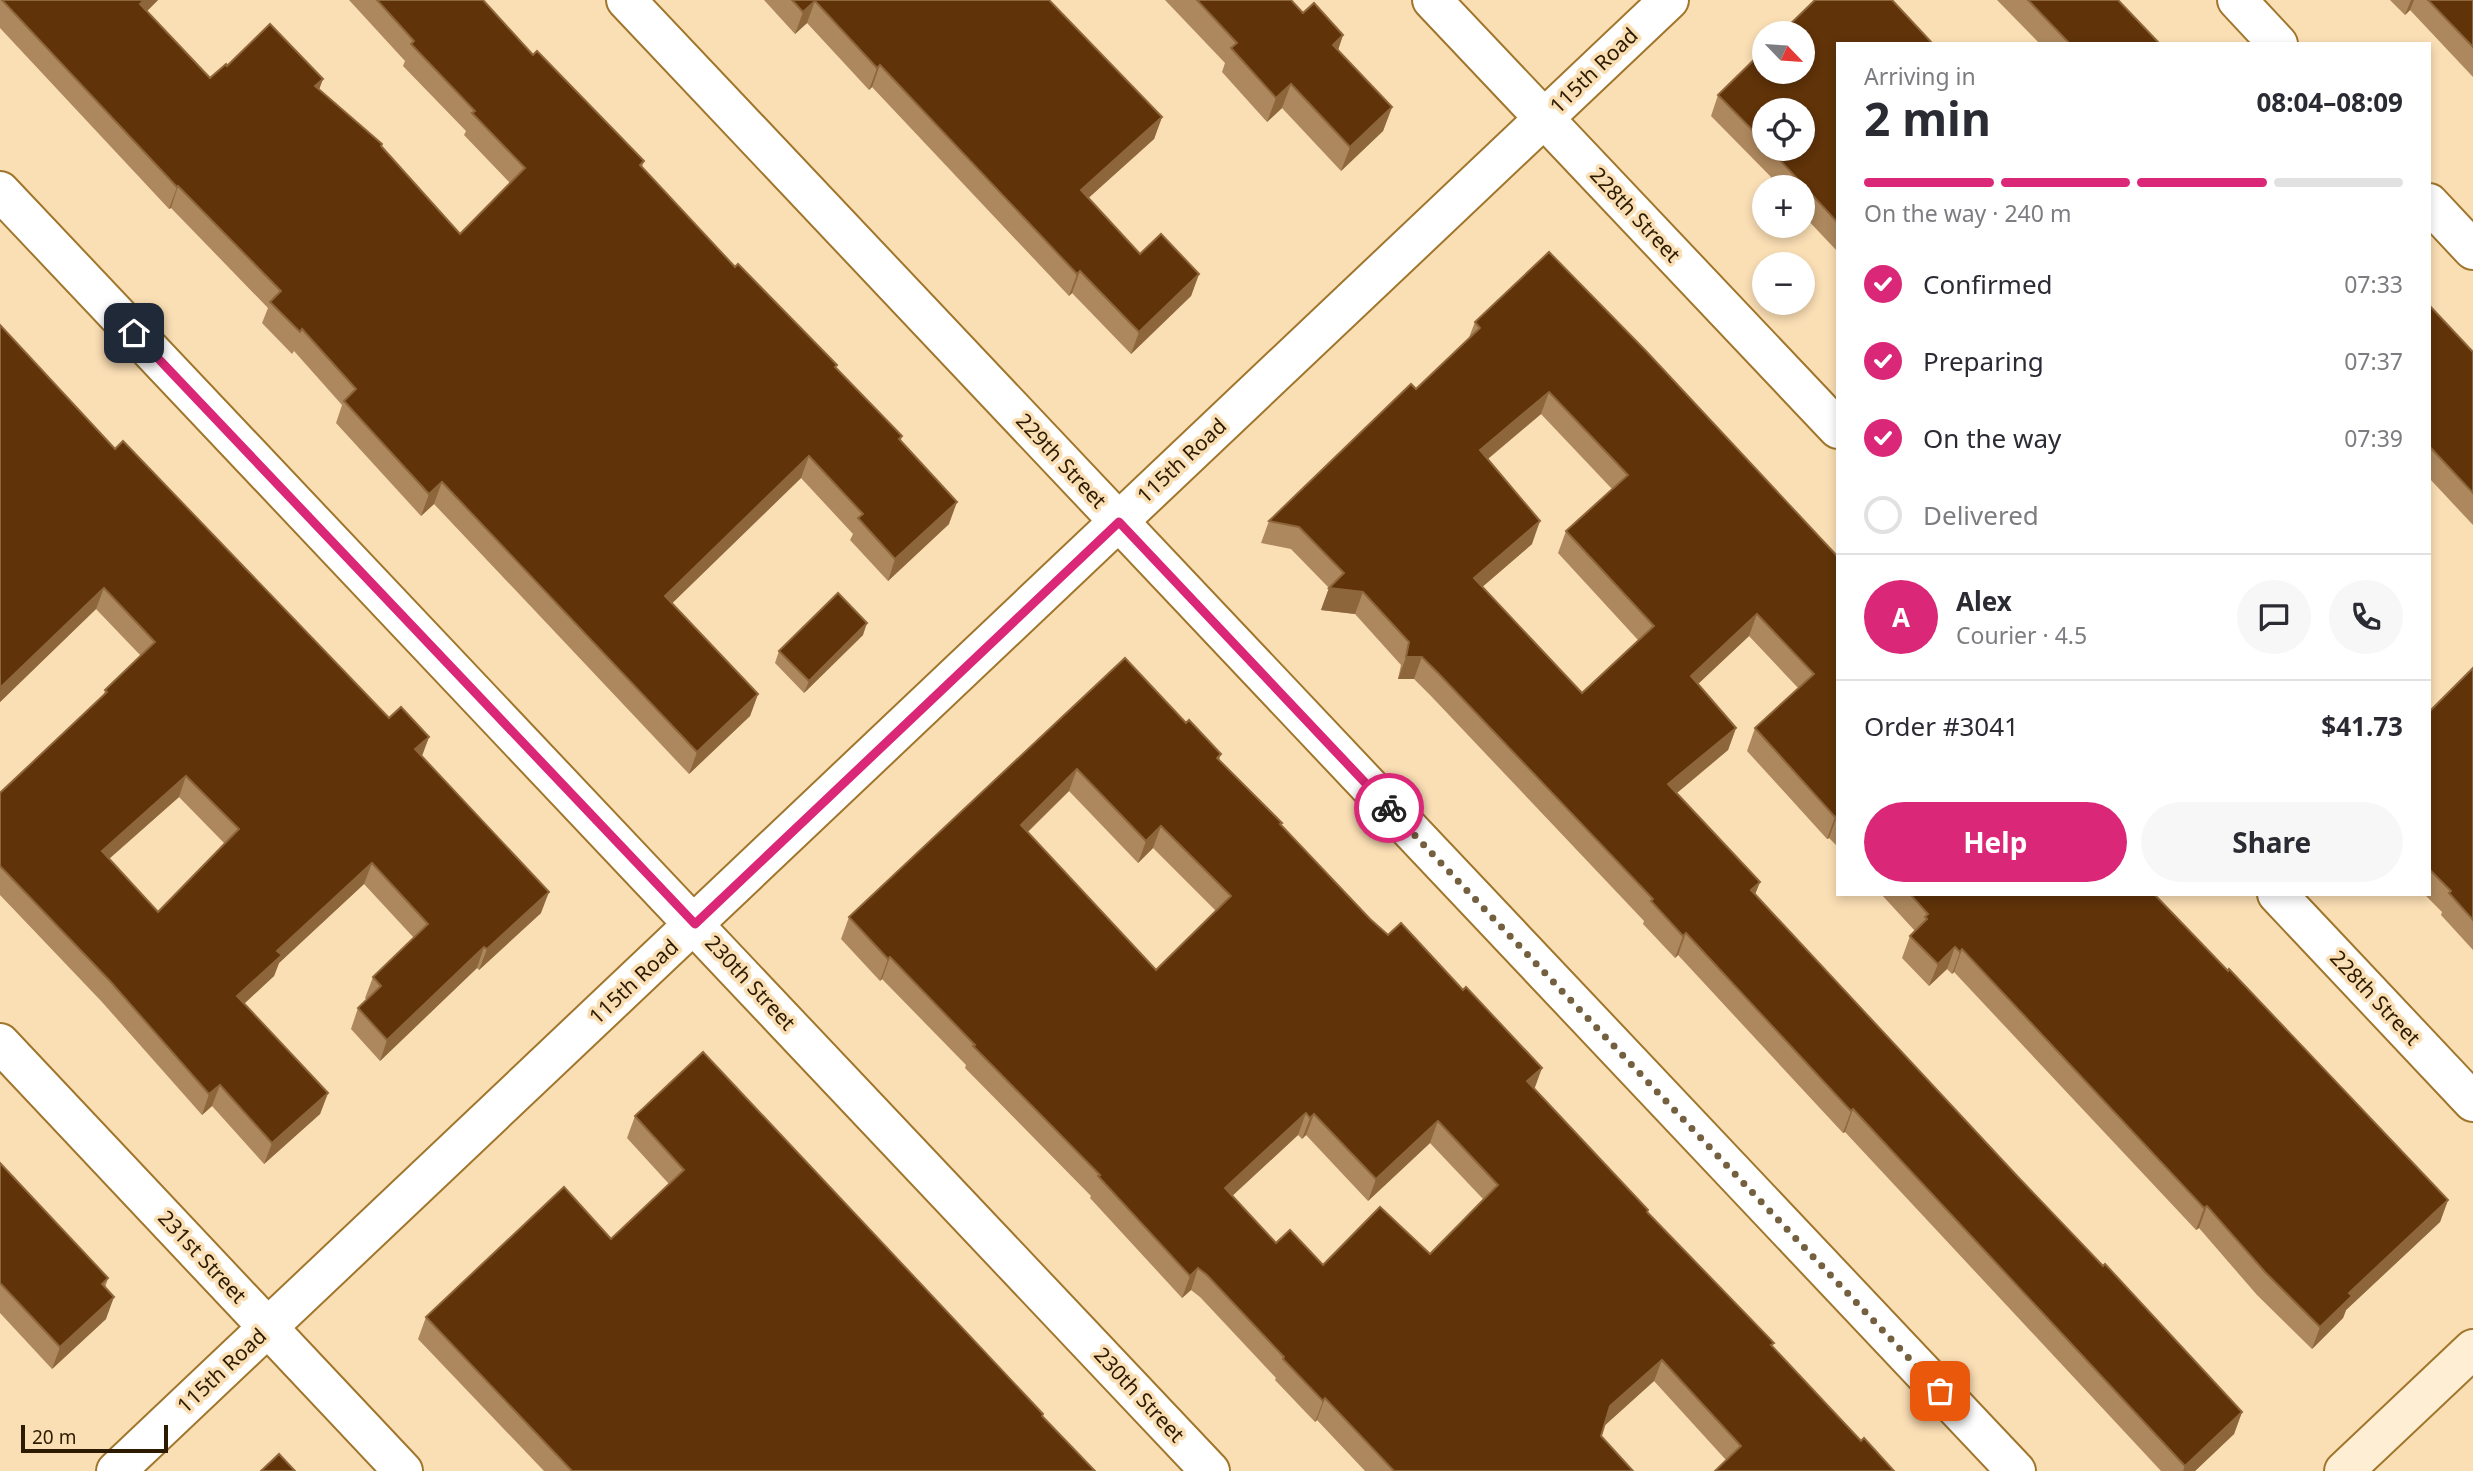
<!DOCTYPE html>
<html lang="en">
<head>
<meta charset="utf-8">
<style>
  :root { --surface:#fff; --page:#f7f7f7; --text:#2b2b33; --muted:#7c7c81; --line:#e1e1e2; --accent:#db2777 }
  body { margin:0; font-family:"Noto Sans",sans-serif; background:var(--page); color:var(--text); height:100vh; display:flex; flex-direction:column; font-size:26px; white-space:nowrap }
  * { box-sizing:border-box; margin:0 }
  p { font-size:23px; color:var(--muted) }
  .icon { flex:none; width:38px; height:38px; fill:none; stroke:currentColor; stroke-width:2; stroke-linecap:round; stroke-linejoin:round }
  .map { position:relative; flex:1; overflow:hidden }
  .drawer { position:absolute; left:1836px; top:42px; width:595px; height:854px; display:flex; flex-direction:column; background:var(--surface); border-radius:0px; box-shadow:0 4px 10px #0003 }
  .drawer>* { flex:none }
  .needle { width:46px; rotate:115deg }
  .buttons { position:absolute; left:1752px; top:21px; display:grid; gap:14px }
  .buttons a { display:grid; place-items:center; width:63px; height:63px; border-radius:50%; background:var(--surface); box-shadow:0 4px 10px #0003; font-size:35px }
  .scale { position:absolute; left:21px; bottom:18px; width:147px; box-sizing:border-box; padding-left:7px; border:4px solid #2c1b00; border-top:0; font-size:19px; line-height:24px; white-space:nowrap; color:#2c1b00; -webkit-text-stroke:5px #fadeb4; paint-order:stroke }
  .pin { position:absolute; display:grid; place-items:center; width:60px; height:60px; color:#fff; margin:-30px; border-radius:14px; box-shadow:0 4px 10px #0006 }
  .courier { position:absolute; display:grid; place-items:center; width:70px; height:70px; margin:-35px; border:5px solid #db2777; border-radius:50%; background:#fff; color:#222; box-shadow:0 2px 9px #0007 }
  .overview em { font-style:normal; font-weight:700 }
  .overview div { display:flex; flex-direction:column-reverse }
  .overview { display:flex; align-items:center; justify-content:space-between; height:119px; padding:0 28px }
  h1 { font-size:46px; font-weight:700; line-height:52px }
  .bar { display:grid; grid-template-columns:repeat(4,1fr); gap:10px 7px; align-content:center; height:84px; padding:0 28px }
  .bar i { height:9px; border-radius:5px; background:var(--line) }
  .bar .selected { background:var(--accent) }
  .bar p { grid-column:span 4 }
  .line { display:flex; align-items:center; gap:18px; padding:0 28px; border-top:2px solid var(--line) }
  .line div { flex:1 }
  .round { display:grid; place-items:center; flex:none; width:74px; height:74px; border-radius:37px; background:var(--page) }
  ol { padding:0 28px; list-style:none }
  li { display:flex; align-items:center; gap:21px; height:77px }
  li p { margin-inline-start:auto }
  li .icon { padding:7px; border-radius:50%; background:var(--accent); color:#fff; stroke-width:4 }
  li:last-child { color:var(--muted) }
  li i { width:38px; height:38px; border:4px solid var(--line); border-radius:50% }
  .primary-button { display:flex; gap:14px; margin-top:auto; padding:14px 28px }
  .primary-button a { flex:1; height:80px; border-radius:42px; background:var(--accent); color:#fff; font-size:28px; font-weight:700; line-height:80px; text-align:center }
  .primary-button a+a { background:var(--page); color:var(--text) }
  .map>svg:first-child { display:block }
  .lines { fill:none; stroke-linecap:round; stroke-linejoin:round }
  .minor-casing { stroke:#a0762c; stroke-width:42 }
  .secondary-casing { stroke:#a0762c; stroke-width:42 }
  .minor { stroke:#fff; stroke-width:38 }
  .secondary { stroke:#feeed4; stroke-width:38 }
  .wall { fill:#ad885e; fill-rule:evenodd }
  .shaded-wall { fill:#8e663c }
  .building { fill:#603309; stroke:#8e663c; stroke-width:2; fill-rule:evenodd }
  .done { stroke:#745f3f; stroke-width:7; stroke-dasharray:0 12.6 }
  .route { stroke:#db2777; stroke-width:9 }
  .labels { text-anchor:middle; stroke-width:7; stroke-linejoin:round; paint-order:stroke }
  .street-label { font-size:21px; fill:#2c1b00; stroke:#fadeb4 }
</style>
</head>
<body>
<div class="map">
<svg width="2473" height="1471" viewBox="0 0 2473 1471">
  <rect width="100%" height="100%" fill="#fadeb4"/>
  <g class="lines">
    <g class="minor-casing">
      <g id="minor">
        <path d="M 626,0 L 2016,1471"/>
        <path d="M 1432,0 L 1838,429"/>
        <path d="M 2237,0 L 2278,44"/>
        <path d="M 0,191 L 1210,1471"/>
        <path d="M 2429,203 L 2473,250"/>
        <path d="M 2277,894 L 2473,1102"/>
        <path d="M 0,1043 L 403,1471"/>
        <path d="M 116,1471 L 1669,0"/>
      </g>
    </g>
    <g class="secondary-casing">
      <path id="secondary" d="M 2344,1471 L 2473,1349"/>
    </g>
    <use href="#minor" class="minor"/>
    <use href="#secondary" class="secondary"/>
  </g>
  <g class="wall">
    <path d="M 0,0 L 158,0 L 147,11 L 210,78 L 227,66 L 319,89 L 382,144 L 382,147 L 460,234 L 510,183 L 464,135 L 466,131 L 403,66 L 405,61 L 349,0 L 483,0 L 533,55 L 644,161 L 642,167 L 735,267 L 836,368 L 902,436 L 901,440 L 949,524 L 888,581 L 850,540 L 853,534 L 801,478 L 672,603 L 758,694 L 750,716 L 689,774 L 434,504 L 421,516 L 336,423 L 342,405 L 294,351 L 292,354 L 262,323 L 268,308 L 171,208 L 169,209 L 0,28 Z"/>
    <path d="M 764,0 L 1049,0 L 1162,117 L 1154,139 L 1088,198 L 1140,254 L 1199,274 L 1191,296 L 1131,354 L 1072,293 L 1069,296 L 872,87 L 869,90 L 807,23 L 795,34 Z"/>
    <path d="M 1165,0 L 1291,0 L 1303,13 L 1343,35 L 1338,50 L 1392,107 L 1383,131 L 1341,171 L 1282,108 L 1267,122 L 1222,72 L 1225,63 Z"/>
    <path d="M 1997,0 L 2118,0 L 2160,44 L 2040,44 Z"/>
    <path d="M 2390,0 L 2473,0 L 2473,77 L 2410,10 L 2405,15 Z"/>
    <path d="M 1838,44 L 1838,252 L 1802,214 L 1802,187 L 1778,187 L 1770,179 L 1771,177 L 1711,116 L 1718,95 ZM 1764,110 L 1802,149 L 1764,149 Z"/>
    <path d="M 2429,305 L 2473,352 L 2473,525 L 2429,478 Z"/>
    <path d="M 1475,322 L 1838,557 L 1838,847 L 1829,838 L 1827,839 L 1747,751 L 1755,728 L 1799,689 L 1749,636 L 1698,684 L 1736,728 L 1728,750 L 1677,793 L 1760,882 L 1755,894 L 2018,1177 L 2242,1412 L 2234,1434 L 2195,1471 L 2161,1471 L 1845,1132 L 1843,1133 L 1678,955 L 1675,958 L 1643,924 L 1644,921 L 1431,696 L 1414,679 L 1398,679 L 1401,665 L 1355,614 L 1321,610 L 1329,588 L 1291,549 L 1261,543 L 1269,521 L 1416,389 L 1468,340 ZM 1541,414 L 1612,489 L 1566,531 L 1558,553 L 1638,640 L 1582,693 L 1482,587 L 1532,544 L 1488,459 Z"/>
    <path d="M 0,325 L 115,449 L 389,718 L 429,737 L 422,756 L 541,913 L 479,970 L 477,968 L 380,1061 L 351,1029 L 358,1008 L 367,1000 L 365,998 L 373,977 L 414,938 L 364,884 L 279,963 L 274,976 L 244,1003 L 328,1093 L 320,1114 L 264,1164 L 212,1106 L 202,1115 L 102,1002 L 0,895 L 0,793 L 104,695 L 105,690 L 141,656 L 96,609 L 0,702 ZM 179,797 L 225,844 L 158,912 L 109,859 Z"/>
    <path d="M 863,635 L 804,693 L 775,663 L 779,651 Z"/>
    <path d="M 1125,658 L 1186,723 L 1221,754 L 1219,760 L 1282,823 L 1281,825 L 1370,919 L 1535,1089 L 1648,1210 L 1647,1213 L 1861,1441 L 1894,1471 L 1726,1460 L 1654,1381 L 1604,1426 L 1601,1436 L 1633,1471 L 1365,1471 L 1317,1420 L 1315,1422 L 1275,1380 L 1276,1378 L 1200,1297 L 1191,1290 L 1182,1298 L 1090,1198 L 1091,1196 L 965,1068 L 966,1065 L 882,979 L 880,981 L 841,939 L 849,917 ZM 1069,791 L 1138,863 L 1153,848 L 1216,911 L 1156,970 L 1028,832 ZM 1298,1135 L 1302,1139 L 1306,1135 L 1368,1201 L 1430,1143 L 1483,1199 L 1430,1254 L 1323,1265 L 1276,1243 L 1232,1196 Z"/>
    <path d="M 2473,668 L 2473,950 L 2441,915 L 2442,912 L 2424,894 L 2429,894 L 2429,712 Z"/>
    <path d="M 1881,894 L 2154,894 L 2448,1200 L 2440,1222 L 2346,1310 L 2343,1318 L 2312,1349 L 2257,1295 L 2199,1228 L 2196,1230 L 1954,972 L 1952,974 L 1947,969 L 1929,986 L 1902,958 L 1910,936 L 1915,931 Z"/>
    <path d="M 635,1116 L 1042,1417 L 1095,1471 L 544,1471 L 418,1339 L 426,1317 L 611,1239 L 669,1184 L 627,1138 Z"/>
    <path d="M 0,1163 L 108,1278 L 105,1288 L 106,1319 L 52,1369 L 0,1313 Z"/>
  </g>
  <g class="shaded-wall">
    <path d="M 144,0 L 158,0 L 132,26 L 140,4 Z"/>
    <path d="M 2411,0 L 2414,0 L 2410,10 L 2405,15 Z"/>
    <path d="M 815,1 L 807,23 L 795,34 L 803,12 Z"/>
    <path d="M 1343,35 L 1335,59 L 1333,45 Z"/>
    <path d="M 880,65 L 872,87 L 869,90 L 877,68 Z"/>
    <path d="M 323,79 L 315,101 L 315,86 Z"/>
    <path d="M 1291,84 L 1282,108 L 1267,122 L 1276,98 Z"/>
    <path d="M 1392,107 L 1383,131 L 1341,171 L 1350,147 Z"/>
    <path d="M 1162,117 L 1154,139 L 1073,212 L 1081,190 Z"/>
    <path d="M 178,186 L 171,208 L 169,209 L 177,187 Z"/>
    <path d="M 1080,271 L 1072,293 L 1069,296 L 1077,274 Z"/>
    <path d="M 1199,274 L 1191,296 L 1131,354 L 1139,332 Z"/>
    <path d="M 1549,392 L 1541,414 L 1472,472 L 1480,450 Z"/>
    <path d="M 809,456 L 801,478 L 657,618 L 665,596 Z"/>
    <path d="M 442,482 L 434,504 L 421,516 L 429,494 Z"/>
    <path d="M 957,502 L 949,524 L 888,581 L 895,559 Z"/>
    <path d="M 1540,521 L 1532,544 L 1466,601 L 1474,578 Z"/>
    <path d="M 104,588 L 96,609 L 0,702 L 0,688 Z"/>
    <path d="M 1329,588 L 1363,592 L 1355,614 L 1321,610 Z"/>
    <path d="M 1757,614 L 1749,636 L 1683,698 L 1691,676 Z"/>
    <path d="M 867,623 L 863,635 L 804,693 L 809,681 Z"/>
    <path d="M 1406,657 L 1422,657 L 1414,679 L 1398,679 Z"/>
    <path d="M 758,694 L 750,716 L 689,774 L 697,752 Z"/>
    <path d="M 1736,728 L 1728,750 L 1660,807 L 1668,784 Z"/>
    <path d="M 429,737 L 421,758 L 415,749 Z"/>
    <path d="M 1077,769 L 1069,791 L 1013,846 L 1021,825 Z"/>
    <path d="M 186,776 L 179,797 L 94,872 L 102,851 Z"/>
    <path d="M 1837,816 L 1829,838 L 1827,839 L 1835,817 Z"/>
    <path d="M 1161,826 L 1153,848 L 1138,863 L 1146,841 Z"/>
    <path d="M 372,863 L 364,884 L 279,963 L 274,976 L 230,1017 L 237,996 L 277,951 Z"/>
    <path d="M 1760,882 L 1751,904 L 1751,890 Z"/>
    <path d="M 549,892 L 541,913 L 479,970 L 487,949 Z"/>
    <path d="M 1686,933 L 1678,955 L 1675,958 L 1683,936 Z"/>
    <path d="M 484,947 L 477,968 L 380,1061 L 387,1040 Z"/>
    <path d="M 1955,947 L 1947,969 L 1929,986 L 1938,964 Z"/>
    <path d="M 1962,949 L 1954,972 L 1952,974 L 1960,952 Z"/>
    <path d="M 890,957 L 882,979 L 880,981 L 888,959 Z"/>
    <path d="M 1542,1068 L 1534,1090 L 1527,1081 Z"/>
    <path d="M 220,1085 L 212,1106 L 202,1115 L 209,1094 Z"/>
    <path d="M 328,1093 L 320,1114 L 264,1164 L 272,1143 Z"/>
    <path d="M 1853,1109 L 1845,1132 L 1843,1133 L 1851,1111 Z"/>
    <path d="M 1306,1113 L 1298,1135 L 1217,1210 L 1225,1188 Z"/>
    <path d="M 1314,1114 L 1306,1135 L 1302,1139 L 1310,1118 Z"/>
    <path d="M 1438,1121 L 1430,1143 L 1368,1201 L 1376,1179 Z"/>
    <path d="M 2448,1200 L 2440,1222 L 2346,1310 L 2343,1318 L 2312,1349 L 2320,1327 L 2349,1293 Z"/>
    <path d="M 2207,1206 L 2199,1228 L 2196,1230 L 2204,1208 Z"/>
    <path d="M 1198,1268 L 1191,1290 L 1182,1298 L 1190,1276 Z"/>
    <path d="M 114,1297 L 106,1319 L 52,1369 L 60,1347 Z"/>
    <path d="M 1662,1360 L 1654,1381 L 1603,1427 L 1610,1406 Z"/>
    <path d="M 1325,1398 L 1317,1420 L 1315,1422 L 1323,1401 Z"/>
    <path d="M 2242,1412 L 2234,1434 L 2195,1471 L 2183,1471 L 2185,1466 Z"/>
  </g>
  <g class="building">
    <path d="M 2,0 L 144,0 L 140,4 L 210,78 L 226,64 L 227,66 L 270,24 L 323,79 L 315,86 L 382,144 L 381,146 L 460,234 L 525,168 L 472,113 L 475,111 L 411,44 L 414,41 L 377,0 L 483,0 L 533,55 L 537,51 L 644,161 L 640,165 L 735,267 L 738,264 L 837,365 L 835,367 L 902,436 L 899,439 L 957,502 L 895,559 L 858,518 L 863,514 L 809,456 L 665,596 L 758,694 L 697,752 L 442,482 L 429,494 L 344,401 L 356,389 L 302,329 L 300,332 L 270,302 L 281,291 L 178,186 L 177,187 Z"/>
    <path d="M 792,0 L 1049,0 L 1162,117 L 1081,190 L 1140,254 L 1161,234 L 1199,274 L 1139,332 L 1080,271 L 1077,274 L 880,65 L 877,68 L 815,1 L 803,12 Z"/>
    <path d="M 1197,0 L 1291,0 L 1303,13 L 1314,3 L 1343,35 L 1333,45 L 1392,107 L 1350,147 L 1291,84 L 1276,98 L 1231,48 L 1237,43 Z"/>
    <path d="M 1815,0 L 1892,0 L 1933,44 L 1838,44 L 1838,223 L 1778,158 L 1779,157 L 1771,149 L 1802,149 L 1802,110 L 1764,110 L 1764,142 L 1718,95 L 1764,50 L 1764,72 L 1802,72 L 1802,33 L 1781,33 Z"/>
    <path d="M 2028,0 L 2118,0 L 2160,44 L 2070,44 Z"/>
    <path d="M 2428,0 L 2473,0 L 2473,47 Z"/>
    <path d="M 1549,252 L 1645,350 L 1838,557 L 1838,816 L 1837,816 L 1835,817 L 1755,728 L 1814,674 L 1757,614 L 1691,676 L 1736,728 L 1668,784 L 1760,882 L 1751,890 L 2018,1177 L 2103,1266 L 2105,1264 L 2242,1412 L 2185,1466 L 1853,1109 L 1851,1111 L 1686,933 L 1683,936 L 1651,901 L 1653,899 L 1439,674 L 1422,657 L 1406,657 L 1409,642 L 1363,592 L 1329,588 L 1344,573 L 1299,527 L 1269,521 L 1411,384 L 1416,389 L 1480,328 L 1475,322 ZM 1549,392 L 1628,475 L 1566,531 L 1654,626 L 1582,693 L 1474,578 L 1540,521 L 1480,450 Z"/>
    <path d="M 2429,305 L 2473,352 L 2473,493 L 2429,446 Z"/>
    <path d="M 0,325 L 115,449 L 123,441 L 389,718 L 401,707 L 429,737 L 415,749 L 549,892 L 487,949 L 484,947 L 387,1040 L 358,1008 L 381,986 L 373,977 L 428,924 L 372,863 L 277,951 L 282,955 L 237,996 L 328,1093 L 272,1143 L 220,1085 L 209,1094 L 110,981 L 0,866 L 0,793 L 107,692 L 105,690 L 155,642 L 104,588 L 0,688 ZM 186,776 L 239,829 L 158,912 L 102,851 Z"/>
    <path d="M 838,593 L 867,623 L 809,681 L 779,651 Z"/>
    <path d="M 1125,658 L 1186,723 L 1189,720 L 1221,754 L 1217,758 L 1282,823 L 1280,824 L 1370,919 L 1388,935 L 1401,923 L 1463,990 L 1466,987 L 1542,1068 L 1527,1081 L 1648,1210 L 1647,1212 L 1774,1343 L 1771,1345 L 1861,1441 L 1864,1438 L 1894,1471 L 1715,1471 L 1741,1446 L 1662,1360 L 1610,1406 L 1601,1436 L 1633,1471 L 1394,1471 L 1325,1398 L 1323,1401 L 1283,1359 L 1284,1357 L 1207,1275 L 1198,1268 L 1190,1276 L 1098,1176 L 1100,1175 L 973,1046 L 975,1045 L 890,957 L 888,959 L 849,917 ZM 1077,769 L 1146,841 L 1161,826 L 1231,896 L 1156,970 L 1021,825 ZM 1306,1113 L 1310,1118 L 1314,1114 L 1376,1179 L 1438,1121 L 1498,1185 L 1430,1254 L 1380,1207 L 1323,1265 L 1290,1230 L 1276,1243 L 1225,1188 Z"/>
    <path d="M 2473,668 L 2473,920 L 2449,893 L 2451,891 L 2429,869 L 2429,712 Z"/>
    <path d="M 1910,894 L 2154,894 L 2228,971 L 2229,969 L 2448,1200 L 2349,1293 L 2352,1296 L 2320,1327 L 2265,1272 L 2207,1206 L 2204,1208 L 1962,949 L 1960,952 L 1955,947 L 1938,964 L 1910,936 L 1927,919 L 1925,917 L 1928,914 Z"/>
    <path d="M 703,1052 L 1043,1414 L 1042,1416 L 1095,1471 L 572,1471 L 426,1317 L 564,1187 L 611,1239 L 684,1170 L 635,1116 Z"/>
    <path d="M 0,1163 L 108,1278 L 102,1284 L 114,1297 L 60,1347 L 0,1283 Z"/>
    <path d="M 279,1454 L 295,1471 L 261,1471 Z"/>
  </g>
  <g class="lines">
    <path class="done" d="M 1389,808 L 1940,1391"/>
    <path class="route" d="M 134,333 L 695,924 L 1119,522 L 1389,808"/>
  </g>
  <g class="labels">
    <g class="street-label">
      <text transform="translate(1594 71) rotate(-44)" y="7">115th Road</text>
      <text transform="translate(1635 215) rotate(47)" y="7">228th Street</text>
      <text transform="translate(1061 461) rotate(47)" y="7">229th Street</text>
      <text transform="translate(1182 461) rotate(-43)" y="7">115th Road</text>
      <text transform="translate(634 982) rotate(-43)" y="7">115th Road</text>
      <text transform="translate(750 983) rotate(47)" y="7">230th Street</text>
      <text transform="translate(2375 998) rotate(47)" y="7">228th Street</text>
      <text transform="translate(202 1257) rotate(47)" y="7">231st Street</text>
      <text transform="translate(222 1371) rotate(-43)" y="7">115th Road</text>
      <text transform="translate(1139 1395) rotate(47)" y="7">230th Street</text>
    </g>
  </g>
</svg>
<div class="buttons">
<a><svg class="needle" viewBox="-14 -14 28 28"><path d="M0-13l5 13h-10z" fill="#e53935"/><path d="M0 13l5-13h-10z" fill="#7c7c81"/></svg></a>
<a><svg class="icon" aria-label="locate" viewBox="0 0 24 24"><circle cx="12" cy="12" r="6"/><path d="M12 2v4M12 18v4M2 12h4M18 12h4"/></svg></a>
<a>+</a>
<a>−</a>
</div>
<div class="scale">20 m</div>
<div class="pin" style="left:1940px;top:1391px;background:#ea580c"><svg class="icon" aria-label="bag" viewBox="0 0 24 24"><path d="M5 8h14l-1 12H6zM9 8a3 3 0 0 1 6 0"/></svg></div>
<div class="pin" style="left:134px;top:333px;background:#1f2937"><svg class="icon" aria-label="home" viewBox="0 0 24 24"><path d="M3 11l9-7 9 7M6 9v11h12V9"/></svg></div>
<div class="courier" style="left:1389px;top:808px"><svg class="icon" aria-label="bike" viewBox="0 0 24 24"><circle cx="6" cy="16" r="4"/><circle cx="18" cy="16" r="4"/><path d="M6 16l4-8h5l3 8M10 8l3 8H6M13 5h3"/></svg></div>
<section class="drawer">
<div class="overview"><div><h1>2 min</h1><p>Arriving in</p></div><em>08:04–08:09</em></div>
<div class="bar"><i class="selected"></i><i class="selected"></i><i class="selected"></i><i></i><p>On the way · 240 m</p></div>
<ol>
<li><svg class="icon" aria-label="check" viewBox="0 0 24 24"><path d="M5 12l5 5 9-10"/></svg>Confirmed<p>07:33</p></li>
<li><svg class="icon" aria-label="check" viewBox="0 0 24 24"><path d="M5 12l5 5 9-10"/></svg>Preparing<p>07:37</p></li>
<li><svg class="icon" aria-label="check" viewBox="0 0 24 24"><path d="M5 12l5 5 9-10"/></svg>On the way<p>07:39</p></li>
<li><i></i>Delivered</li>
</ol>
<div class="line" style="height:126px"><b class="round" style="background:var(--accent);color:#fff">A</b><div><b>Alex</b><p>Courier · 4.5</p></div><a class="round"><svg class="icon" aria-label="chat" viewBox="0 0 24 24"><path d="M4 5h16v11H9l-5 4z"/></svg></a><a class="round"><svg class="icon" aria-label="phone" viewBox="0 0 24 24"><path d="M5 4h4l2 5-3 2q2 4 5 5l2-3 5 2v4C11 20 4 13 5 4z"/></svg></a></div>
<div class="line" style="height:91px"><div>Order #3041</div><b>$41.73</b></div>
<div class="primary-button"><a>Help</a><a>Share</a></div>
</section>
</div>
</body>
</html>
